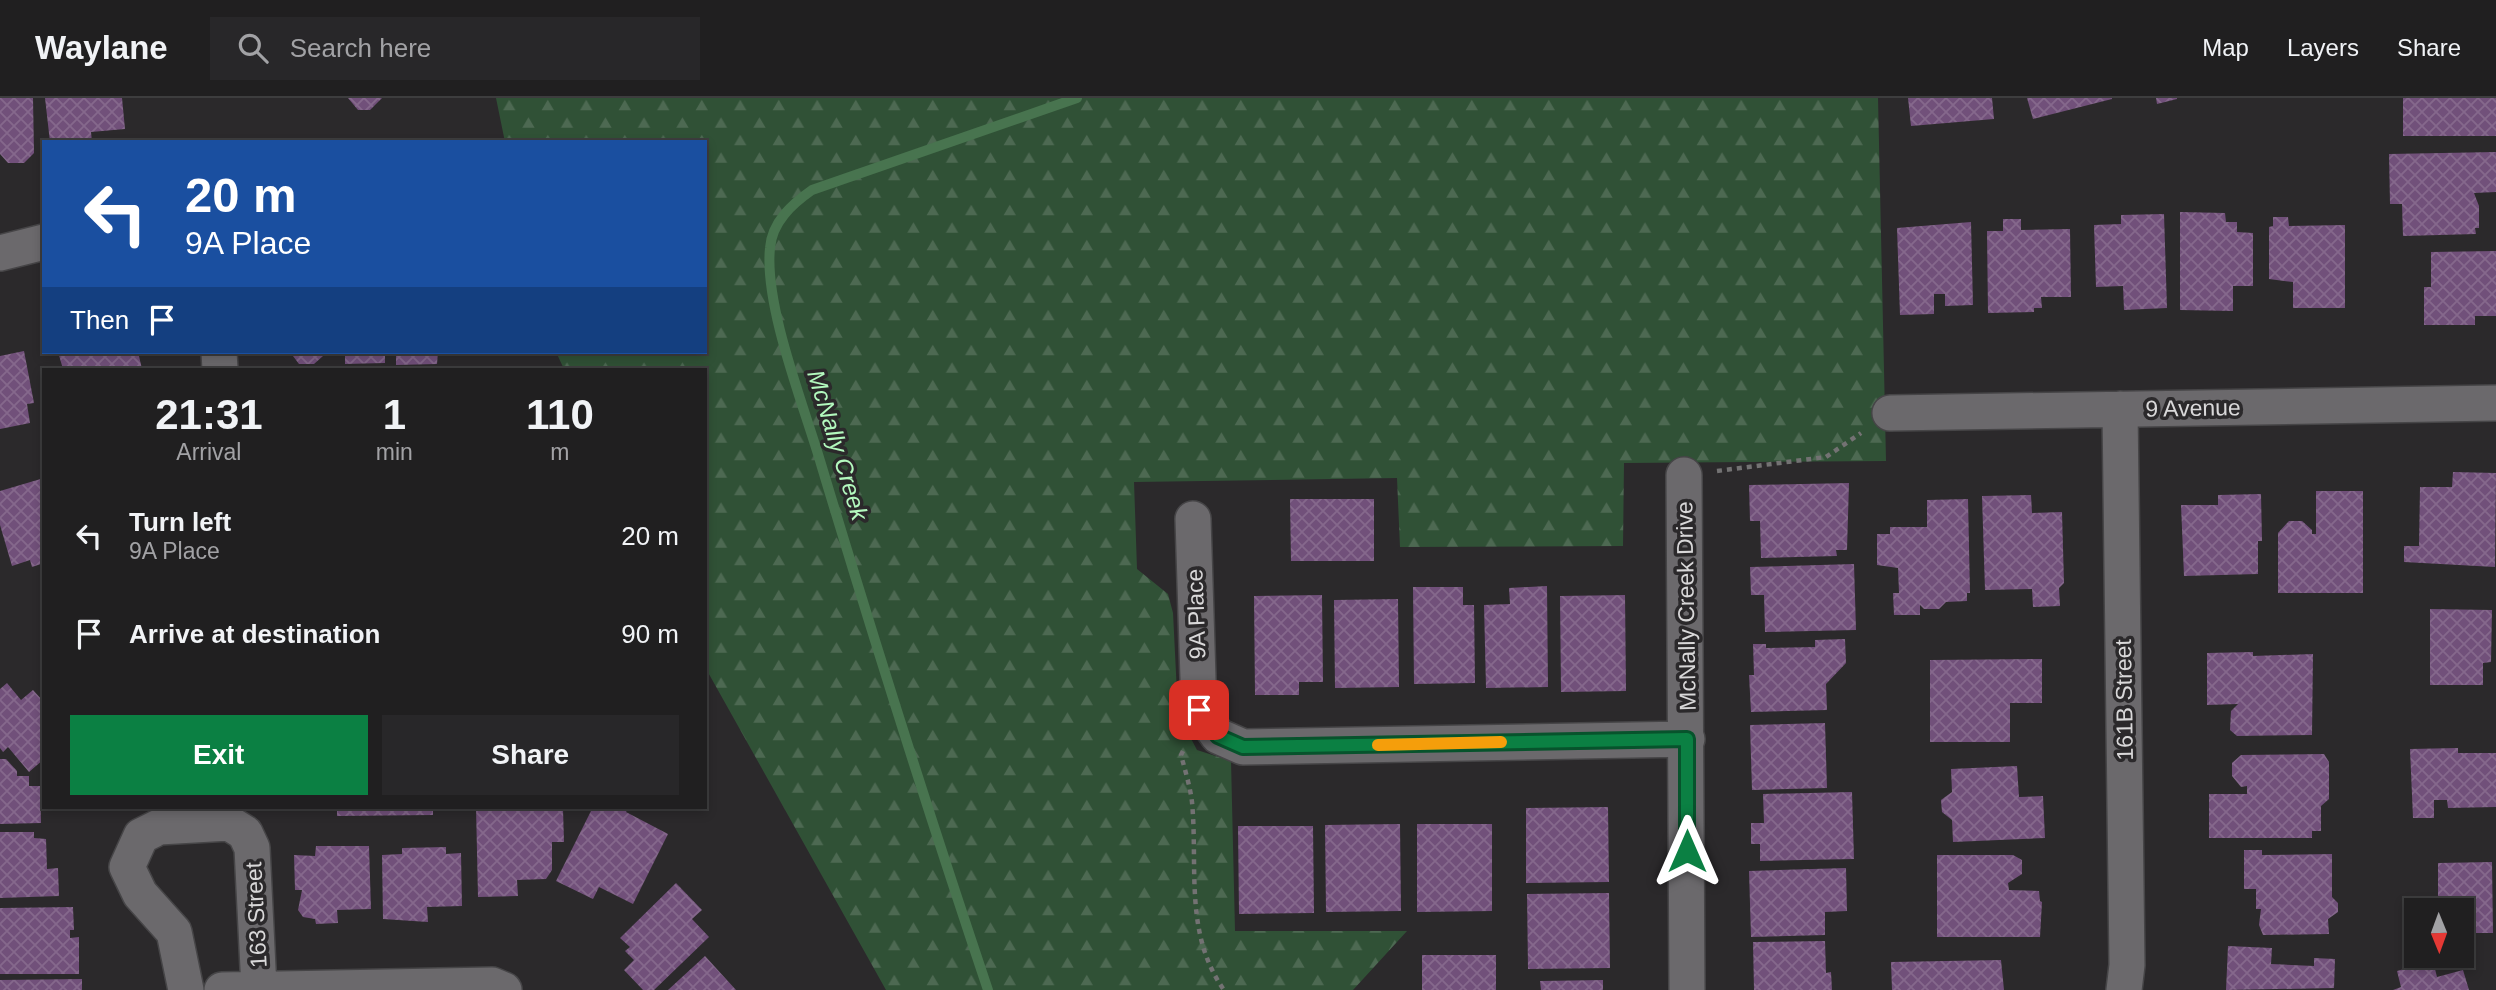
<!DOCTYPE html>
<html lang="en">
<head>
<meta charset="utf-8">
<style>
	:root { --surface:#201f20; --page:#282729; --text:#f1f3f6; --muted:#a2a2a5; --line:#3d3d3e; --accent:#0b8043 }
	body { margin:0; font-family:Arial,sans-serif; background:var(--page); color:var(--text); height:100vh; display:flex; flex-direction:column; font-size:26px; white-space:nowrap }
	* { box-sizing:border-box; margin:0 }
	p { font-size:23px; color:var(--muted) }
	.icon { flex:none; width:38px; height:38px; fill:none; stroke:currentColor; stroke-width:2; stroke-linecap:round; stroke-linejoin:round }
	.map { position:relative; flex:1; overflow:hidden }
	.side { position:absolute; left:42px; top:270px; width:665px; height:441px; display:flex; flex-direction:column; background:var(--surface); border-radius:0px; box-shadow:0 4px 10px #0003,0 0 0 2px var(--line) }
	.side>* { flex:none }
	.top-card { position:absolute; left:42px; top:42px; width:665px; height:214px; border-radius:0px; box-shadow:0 4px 10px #0003,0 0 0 2px var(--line); background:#1a4fa0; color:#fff; overflow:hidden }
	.needle { width:46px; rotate:179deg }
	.controls { position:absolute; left:2404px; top:800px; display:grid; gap:14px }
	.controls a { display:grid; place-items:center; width:70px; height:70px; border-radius:0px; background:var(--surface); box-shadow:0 4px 10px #0003,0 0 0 2px var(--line); font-size:35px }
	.pin { position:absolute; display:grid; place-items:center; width:60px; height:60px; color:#fff; margin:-30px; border-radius:14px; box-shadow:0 4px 10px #0006 }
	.me { position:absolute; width:77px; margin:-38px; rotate:0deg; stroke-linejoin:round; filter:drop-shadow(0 0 5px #0008) }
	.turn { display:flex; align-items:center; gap:24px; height:147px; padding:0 28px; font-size:32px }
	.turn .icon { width:91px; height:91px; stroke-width:2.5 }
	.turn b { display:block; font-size:49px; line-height:60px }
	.then { display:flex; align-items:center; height:66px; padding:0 28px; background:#0003; gap:14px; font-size:26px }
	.eta { display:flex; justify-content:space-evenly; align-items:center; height:119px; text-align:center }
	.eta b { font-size:42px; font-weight:800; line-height:49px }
	.action { display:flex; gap:14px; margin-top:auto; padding:14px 28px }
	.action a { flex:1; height:80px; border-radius:0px; background:var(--accent); color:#fff; font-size:28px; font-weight:800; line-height:80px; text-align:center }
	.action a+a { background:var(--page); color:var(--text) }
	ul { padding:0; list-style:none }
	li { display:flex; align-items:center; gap:21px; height:98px; padding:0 28px }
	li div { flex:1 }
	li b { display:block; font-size:26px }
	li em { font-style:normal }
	header { display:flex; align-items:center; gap:42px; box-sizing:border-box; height:98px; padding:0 35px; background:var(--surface); border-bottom:2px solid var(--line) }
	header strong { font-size:33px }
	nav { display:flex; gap:38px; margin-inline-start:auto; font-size:24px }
	.search { width:490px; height:63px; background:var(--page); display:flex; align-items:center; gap:18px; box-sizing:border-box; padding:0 24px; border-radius:0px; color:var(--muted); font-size:26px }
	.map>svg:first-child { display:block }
	.forest { fill:url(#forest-firs) }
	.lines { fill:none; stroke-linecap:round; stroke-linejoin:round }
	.stream { stroke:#48744f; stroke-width:10 }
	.building { fill:url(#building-cross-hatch) }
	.minor-casing { stroke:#464547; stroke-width:38 }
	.path { stroke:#737273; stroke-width:4.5; stroke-dasharray:5 5; stroke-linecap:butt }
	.minor { stroke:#6b696c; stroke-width:35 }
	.route-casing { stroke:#07532c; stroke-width:18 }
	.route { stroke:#0b8043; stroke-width:12 }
	.slow { stroke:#f59e0b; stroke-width:12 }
	.labels { text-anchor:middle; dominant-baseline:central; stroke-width:7; stroke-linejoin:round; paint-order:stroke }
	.street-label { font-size:23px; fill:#d9d8d9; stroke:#2b292b }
	.water-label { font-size:24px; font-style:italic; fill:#b3f9be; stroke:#2b292b }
</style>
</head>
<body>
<header>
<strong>Waylane</strong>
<div class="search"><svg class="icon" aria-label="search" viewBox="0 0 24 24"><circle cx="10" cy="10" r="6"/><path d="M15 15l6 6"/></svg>Search here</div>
<nav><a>Map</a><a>Layers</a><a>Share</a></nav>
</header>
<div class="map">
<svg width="2496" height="892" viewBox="0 0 2496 892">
	<defs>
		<pattern id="forest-firs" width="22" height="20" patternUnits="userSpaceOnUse" patternTransform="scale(1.75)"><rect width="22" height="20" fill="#305136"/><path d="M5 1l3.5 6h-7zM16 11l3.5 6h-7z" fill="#4d6952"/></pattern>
		<pattern id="building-cross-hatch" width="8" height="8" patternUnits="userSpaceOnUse" patternTransform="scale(1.75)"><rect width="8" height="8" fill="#71507a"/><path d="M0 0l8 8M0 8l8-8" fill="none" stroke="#85688c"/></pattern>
	</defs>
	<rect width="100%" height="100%" fill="#2b292b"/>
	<path class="forest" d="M496 0H1878L1886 363 1624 365 1623 448 1400 449 1397 380 1134 384 1137 471 1168 496 1173 515 1178 616 1197 652 1231 663 1235 833H1407L1353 892H886L705 569V271H564L556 254H705V44H505Z"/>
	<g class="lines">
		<path class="stream" d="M988 892C929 717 874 542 821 366 804 308 764 208 770 150 772 124 792 106 812 92L1077 0"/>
	</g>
	<path class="building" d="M0 0H33L34 55 24 65H8L0 56Z
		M45 0H122L125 31 91 34 92 44H50Z
		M348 0H382L370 12H358Z
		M1908 0H1992L1994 21 1911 28Z
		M2027 0H2112V1L2033 21Z
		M2156 0H2177V1L2157 6Z
		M2403 0H2496V38H2403Z
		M2496 54V94L2474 95 2479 108V130H2475L2476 136 2403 138 2402 106H2390L2389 56Z
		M2180 114 2225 115 2226 124H2237V134L2253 135V188H2233V213L2180 212Z
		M2164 116 2167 210 2124 212 2123 188 2096 189 2094 127 2121 126V117Z
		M2273 119H2288L2289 128 2345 127V210H2293V184L2269 181V129L2273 128Z
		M2003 121H2021V132L2070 131 2071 199H2041L2042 210H2034V214L1988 215 1987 133H2003Z
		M1971 124 1973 207 1945 208V196H1934V216L1900 217 1897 130Z
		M2496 153V218H2475V227H2424V189H2431V154Z
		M24 253 34 305 27 306 30 325 0 331V258Z
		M58 254H138L142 271H63Z
		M290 254H322L323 258 314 266H299Z
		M345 254H385V265L345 266Z
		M396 254H438L437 266 396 267Z
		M442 254H463L458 258H445Z
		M2453 374 2496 375 2495 469 2404 464V448H2419L2420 389H2452Z
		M44 380V465L32 469 30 462 12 468 0 427V393Z
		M1849 385 1847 452H1836L1837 458 1761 460 1760 423H1750L1749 387Z
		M2316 393H2363V495H2278V435L2289 423H2302L2312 432V436H2316Z
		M2261 396 2262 443H2258V476L2184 478 2181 407H2218V397Z
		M2031 397 2032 415 2062 414 2064 485 2059 490 2060 508 2033 509 2032 491 1985 492 1982 398Z
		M1290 401H1374V463H1291Z
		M1968 401 1970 495H1967V503L1946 504 1939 511H1924L1920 507V517H1894L1893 495H1899L1898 470 1877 467V436H1890V429H1927V402Z
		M1854 466 1856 532 1765 534 1764 497H1751L1750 469Z
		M1547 488 1548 589 1486 590 1484 507 1510 506 1509 490Z
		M1413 489H1463V507H1474L1475 585 1414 586Z
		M1322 497 1323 584H1299V597H1255L1254 498Z
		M1625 497 1626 593 1561 594 1560 498Z
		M1398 501 1399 589 1335 590 1334 502Z
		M2430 511 2492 512 2491 564 2483 565V587H2430Z
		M1845 541 1846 565 1826 586 1827 612 1751 614 1749 577H1754L1753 546H1766V550L1815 549V542Z
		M2253 554V558L2313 556 2312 637 2237 638 2230 632 2231 613 2238 606 2207 607V555Z
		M2042 561V605H2010V644H1930V562Z
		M7 585 21 602 33 592 44 604V661L29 674 8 649 3 654 0 650V591Z
		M1825 625 1827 690 1752 692 1750 627Z
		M2458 650V655H2496V709L2448 710 2447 702H2434V720H2413L2410 651Z
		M2324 656 2329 664V701L2321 708V733H2312V740H2209V696H2247V688L2241 689 2232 678V665L2241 657Z
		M0 661H6L17 673V678H29V688H40L41 725 0 726Z
		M2017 668 2019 699 2043 698 2045 740 1953 744 1952 722 1942 714 1941 702 1952 694 1951 671Z
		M1852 694 1854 761 1760 763V746H1751V725H1764L1763 696Z
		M337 709H433V717L337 718Z
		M476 709 563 711 564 744H552V772L546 781 517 782 518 798 478 799Z
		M593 709H629L626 714 668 736 633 806 599 789 593 801 556 783Z
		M1608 709 1609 784 1526 785V710Z
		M1400 726 1401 813 1326 814 1325 727Z
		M1417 726H1492V813L1417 814Z
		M1238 728H1313L1314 815 1239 816Z
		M0 734H34V740L46 741 47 771 58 770 59 798 0 800Z
		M316 748H369L371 811 337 812 338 825 316 826 315 821 303 819 298 812 302 792H295L294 757 315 758Z
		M446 749V756L461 755 462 808 427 809 428 824 383 821 382 757 402 756V750Z
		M2244 752H2262V757L2332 756V799L2338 805V814L2328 821 2329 836 2263 837 2259 827 2261 811H2256V791H2244Z
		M1937 757H2013L2022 762V776L2008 785 2009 792 2039 793 2040 803 2042 804 2040 839H1937Z
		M2492 764 2493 835H2462V812H2438V765Z
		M1846 770 1847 813 1825 814V837L1751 839 1749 773Z
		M676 785 702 812 692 821 709 839 654 892H643L624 872 634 862 625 853 630 849 620 840Z
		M1609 795 1610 870 1528 871 1527 796Z
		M73 809 74 832H70V840L79 839V876H0V810Z
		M1825 843 1826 875 1831 874 1832 892H1754L1753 844Z
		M2228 848 2272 850 2271 866 2314 868V860L2335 861 2334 890 2226 892Z
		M1422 857H1496V892H1422Z
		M705 858 736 892H668Z
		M2001 862 2004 892H1892L1891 864Z
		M2433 863 2437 879 2463 872 2469 892H2393L2401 889 2397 873Z
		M82 881V892H0V882Z
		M1603 882V892H1541L1540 883Z"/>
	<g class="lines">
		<defs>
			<path id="minor" d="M0 155 44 144
				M219 254 220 271
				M2120 311 2127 867 2124 892
				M1890 315 2496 305
				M1684 377 1687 892
				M1193 421 1199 612 1218 638 1243 649 1687 641
				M186 892 174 834 140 796 127 769 141 738 159 729 229 725 245 735 252 750 259 890
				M222 892 492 887 504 892"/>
		</defs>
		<use href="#minor" class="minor-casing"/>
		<path class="path" d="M1717 373 1826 359 1861 335
			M1183 653 1181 657C1185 672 1190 688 1192 704 1198 769 1184 836 1224 892"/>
		<use href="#minor" class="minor"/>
	</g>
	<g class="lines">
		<defs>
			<path id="route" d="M1199 612 1218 638 1243 649 1687 641V753"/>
		</defs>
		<use href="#route" class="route-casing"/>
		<use href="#route" class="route"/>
		<path class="slow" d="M1378 647 1501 644"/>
	</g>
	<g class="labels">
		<g class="street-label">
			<text transform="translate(2193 310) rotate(-1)">9 Avenue</text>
			<text transform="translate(1686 508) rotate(-91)">McNally Creek Drive</text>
			<text transform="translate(1196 516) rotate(-92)">9A Place</text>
			<text transform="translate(2124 602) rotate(-91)">161B Street</text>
			<text transform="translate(256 817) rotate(-93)">163 Street</text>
		</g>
		<g class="water-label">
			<text transform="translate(838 347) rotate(73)">McNally Creek</text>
		</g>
	</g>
</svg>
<div class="controls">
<a><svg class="needle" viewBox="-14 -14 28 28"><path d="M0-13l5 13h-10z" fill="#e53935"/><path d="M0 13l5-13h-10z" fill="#a2a2a5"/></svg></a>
</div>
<div class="pin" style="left:1199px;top:612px;background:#d93025"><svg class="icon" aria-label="arrive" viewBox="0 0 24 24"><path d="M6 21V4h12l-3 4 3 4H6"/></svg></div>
<svg class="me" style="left:1687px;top:753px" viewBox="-20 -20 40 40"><path d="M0-17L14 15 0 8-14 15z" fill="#0b8043" stroke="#fff" stroke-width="4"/></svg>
<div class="top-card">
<div class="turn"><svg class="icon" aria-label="left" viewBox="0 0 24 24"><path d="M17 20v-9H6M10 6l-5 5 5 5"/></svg><div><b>20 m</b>9A Place</div></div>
<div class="then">Then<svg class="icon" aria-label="arrive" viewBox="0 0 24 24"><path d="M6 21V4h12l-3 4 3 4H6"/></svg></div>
</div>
<section class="side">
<div class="eta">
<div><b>21:31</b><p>Arrival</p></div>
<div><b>1</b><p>min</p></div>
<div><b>110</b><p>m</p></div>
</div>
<ul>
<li><svg class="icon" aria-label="left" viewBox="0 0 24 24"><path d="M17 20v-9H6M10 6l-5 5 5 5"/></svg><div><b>Turn left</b><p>9A Place</p></div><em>20 m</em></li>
<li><svg class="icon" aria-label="arrive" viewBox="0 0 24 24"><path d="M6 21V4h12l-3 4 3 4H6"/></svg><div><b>Arrive at destination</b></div><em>90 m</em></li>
</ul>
<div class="action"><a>Exit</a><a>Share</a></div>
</section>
</div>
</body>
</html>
